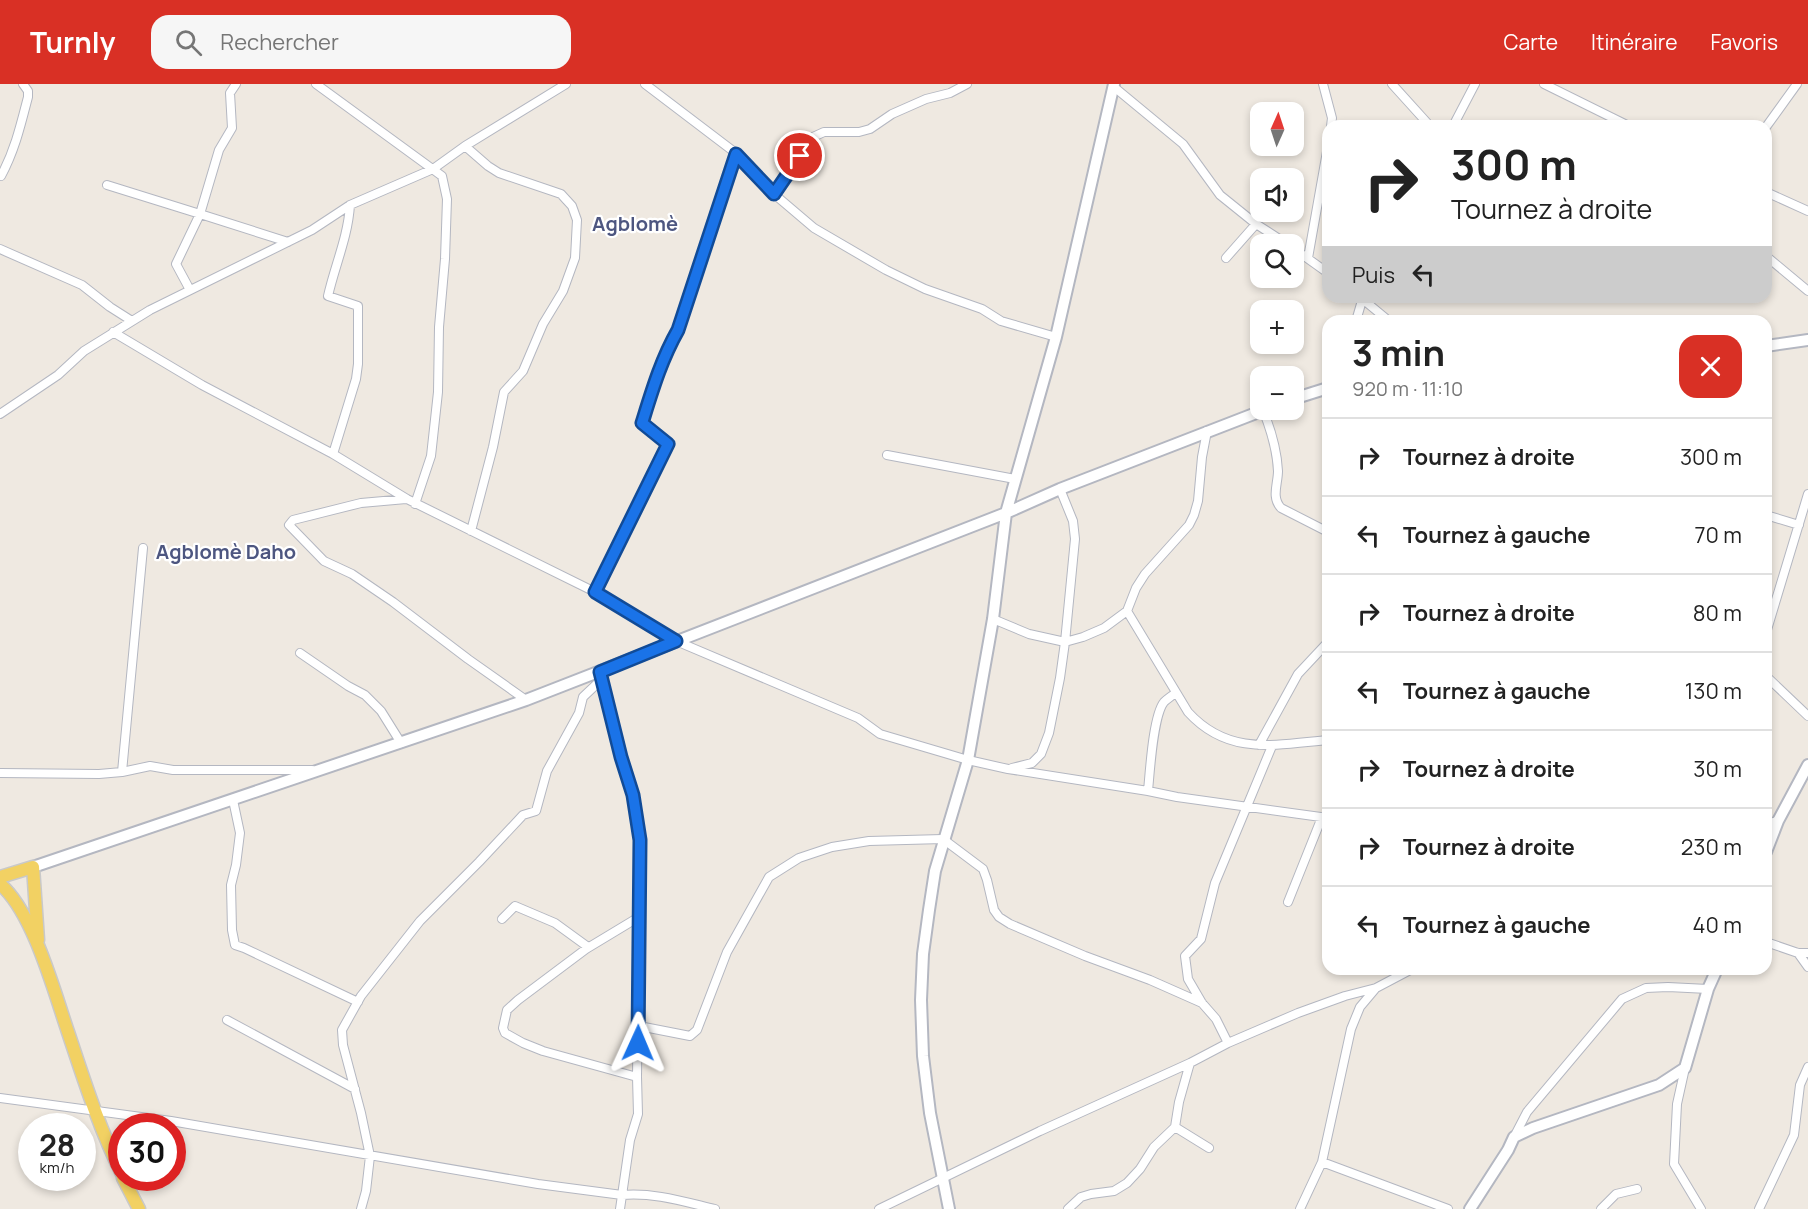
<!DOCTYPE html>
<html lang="fr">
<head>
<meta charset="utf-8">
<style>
	:root { --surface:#fff; --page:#f6f6f6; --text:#222; --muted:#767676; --line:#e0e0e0; --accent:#d93025 }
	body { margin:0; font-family:Manrope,sans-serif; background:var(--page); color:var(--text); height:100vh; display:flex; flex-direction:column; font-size:22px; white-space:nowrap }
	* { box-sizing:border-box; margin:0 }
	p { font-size:20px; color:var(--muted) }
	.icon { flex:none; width:33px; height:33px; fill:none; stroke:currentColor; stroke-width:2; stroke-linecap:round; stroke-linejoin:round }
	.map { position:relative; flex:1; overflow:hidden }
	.drawer { position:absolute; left:1322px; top:231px; width:450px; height:660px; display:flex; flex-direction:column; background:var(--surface); border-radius:18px; box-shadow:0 3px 9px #0003 }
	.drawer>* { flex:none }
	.banner { position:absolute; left:1322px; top:36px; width:450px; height:183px; border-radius:18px; box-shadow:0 3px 9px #0003; background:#fff; color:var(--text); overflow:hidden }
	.needle { width:39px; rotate:3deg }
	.fabs { position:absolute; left:1250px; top:18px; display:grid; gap:12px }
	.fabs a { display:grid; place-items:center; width:54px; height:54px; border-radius:12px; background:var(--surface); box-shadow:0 3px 9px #0003; font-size:30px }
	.speed { position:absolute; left:18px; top:1029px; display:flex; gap:12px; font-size:30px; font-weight:700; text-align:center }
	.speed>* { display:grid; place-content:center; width:78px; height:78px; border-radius:50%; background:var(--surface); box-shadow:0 3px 9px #0003; line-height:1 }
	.speed small { font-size:15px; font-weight:400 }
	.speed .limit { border:9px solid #d22; background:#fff; color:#111 }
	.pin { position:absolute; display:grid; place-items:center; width:51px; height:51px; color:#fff; margin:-26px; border:3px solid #fff; border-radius:50%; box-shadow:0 2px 6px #0007 }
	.me { position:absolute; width:66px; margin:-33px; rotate:1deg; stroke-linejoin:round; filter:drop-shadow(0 0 4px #0008) }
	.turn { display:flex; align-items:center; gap:21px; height:126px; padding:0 30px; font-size:27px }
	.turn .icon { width:78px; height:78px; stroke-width:2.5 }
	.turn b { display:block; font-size:42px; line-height:51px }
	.then { display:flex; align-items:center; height:57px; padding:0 30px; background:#0003; gap:12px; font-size:22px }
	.round { display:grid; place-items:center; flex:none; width:63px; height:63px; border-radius:18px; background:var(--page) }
	.head { display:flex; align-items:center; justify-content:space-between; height:102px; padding:0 30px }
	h1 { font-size:36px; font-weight:700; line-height:45px }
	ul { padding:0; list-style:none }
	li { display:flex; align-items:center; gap:18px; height:78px; padding:0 30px; border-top:2px solid var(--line) }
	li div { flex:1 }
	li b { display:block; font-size:22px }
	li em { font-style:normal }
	header { display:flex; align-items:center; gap:36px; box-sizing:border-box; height:84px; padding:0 30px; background:var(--accent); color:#fff }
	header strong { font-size:28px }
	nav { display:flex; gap:33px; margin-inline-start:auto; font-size:21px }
	.search { width:420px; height:54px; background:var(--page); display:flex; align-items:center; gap:15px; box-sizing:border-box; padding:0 21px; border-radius:18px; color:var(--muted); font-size:22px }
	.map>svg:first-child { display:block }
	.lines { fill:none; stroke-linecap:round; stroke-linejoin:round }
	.street-casing { stroke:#b4b7c1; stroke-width:10 }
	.secondary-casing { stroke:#b4b7c1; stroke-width:14 }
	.primary-casing { stroke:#c9c9c9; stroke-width:15 }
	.street { stroke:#fff; stroke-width:8 }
	.secondary { stroke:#fff; stroke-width:10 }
	.primary { stroke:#f2d163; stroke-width:12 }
	.route-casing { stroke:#114b97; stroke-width:15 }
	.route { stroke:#1a73e8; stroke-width:10 }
	.labels { text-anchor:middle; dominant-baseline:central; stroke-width:4.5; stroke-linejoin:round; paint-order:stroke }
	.quarter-label { font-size:20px; font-weight:bold; fill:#4d5680; stroke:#fff }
</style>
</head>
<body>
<header>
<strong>Turnly</strong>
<div class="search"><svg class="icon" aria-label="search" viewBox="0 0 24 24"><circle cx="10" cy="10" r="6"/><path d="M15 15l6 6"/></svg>Rechercher</div>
<nav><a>Carte</a><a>Itinéraire</a><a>Favoris</a></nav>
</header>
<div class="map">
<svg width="1808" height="1125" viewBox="0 0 1808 1125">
	<rect width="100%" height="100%" fill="#efe9e1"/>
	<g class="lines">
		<defs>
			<path id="street" d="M236 0 230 9 232 44 219 66 200 130 288 158
				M316 0 442 92 447 115 445 175 439 243 438 308 431 372 415 420
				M645 0 737 70 774 110 814 144 886 186 925 205 982 225 1001 237 1056 253
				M1323 0 1332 34 1331 42
				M1392 0 1430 42
				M1544 0 1629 42
				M1114 3 1183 60 1220 111 1256 140 1287 160
				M1453 42 1475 0
				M1766 43 1797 0
				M465 62 488 82 499 89 561 110 572 122 577 136 575 174 563 207 543 240 523 287 504 308 493 363 471 447
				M1 92C15 66 21 40 28 13V7L23 0
				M107 101 200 130 176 180 190 206
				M1766 108 1808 127
				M774 110 813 53 824 48H859L870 45 892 30 926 15 950 9 967 0
				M1293 164 1328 189
				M0 165 82 201 110 223 132 237
				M1766 172 1808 207
				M1226 174 1256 140
				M1308 174 1328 62
				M1360 213 1389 237
				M1356 237 1363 213
				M113 248 202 301 333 370 407 415 595 508 676 557 858 634 880 650 968 676 1008 685 1148 707 1177 713 1328 734
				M1263 326C1271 346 1277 365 1278 387 1278 400 1271 413 1281 424L1328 448
				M0 330 58 291 84 267 150 226 312 146 350 121 433 85 465 62 566 0
				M333 370 356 295 358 280V222L328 212C335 181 348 153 350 121
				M887 371 1015 395
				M406 415 361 419 293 436 289 441 324 477 352 490 393 518 468 575 526 616
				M1766 431 1799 441
				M595 508 668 360 642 339C652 307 662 276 678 246L737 70
				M1127 527 1188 628C1228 672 1274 661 1328 656
				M993 535 1029 550 1065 558 1083 553 1104 544 1127 527 1136 504 1145 490 1189 441 1194 431 1198 417 1202 373 1207 347
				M1766 549 1808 410
				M300 569 348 602 365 611 381 627 401 659
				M601 592 621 673 633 711 640 756 637 993 638 1030 630 1056 620 1125
				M1766 592 1808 632
				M1259 661 1298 590 1328 558
				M1012 684 1032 679 1041 670 1049 649 1060 594 1065 558 1075 455 1073 437 1060 405
				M122 688 143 464
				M0 689 99 690 122 688 150 682 173 686H312
				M1148 707C1150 687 1153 632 1164 618 1167 615 1172 612 1175 609
				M233 716 240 749 236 781 231 801 232 846 235 861 244 864 358 918
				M1766 740 1778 737
				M1288 818 1322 733
				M502 835 515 822 555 839 588 863
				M1766 858 1798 869H1808
				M1798 869 1808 883
				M227 936 355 1005
				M639 942 690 952 697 946 727 868 769 793 799 774 832 763 869 757 943 755 983 785 987 796 994 826 999 833 1010 840 1085 872 1150 896 1202 919
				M1228 959 1216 935 1202 919 1188 895 1185 872 1201 855 1215 799 1272 662
				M1685 984 1677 1020 1674 1080 1701 1125
				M637 993 543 967 523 959 505 949 503 944 507 926 518 916 586 865 639 833
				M0 1014 171 1037 538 1100 622 1111C653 1108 685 1118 715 1125
				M1175 1043 1209 1064
				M1514 1053 1527 1028 1622 915 1646 904 1668 903 1708 905
				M1322 1078 1448 1125
				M361 1125 366 1107 370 1072 361 1029 343 961 342 946 361 912 420 837 479 778 523 731 536 727 547 687 579 629 583 613 602 595
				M879 1125 1040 1047 1190 979 1228 959 1298 929 1345 912 1376 904 1412 885
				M1068 1125 1081 1113 1091 1110 1114 1107 1127 1099 1140 1085 1154 1063 1175 1043 1179 1018 1190 979
				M1300 1125 1322 1078 1351 945 1360 923 1376 904
				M1601 1125 1616 1110 1637 1105
				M1759 1125 1794 1051 1800 1001 1808 983"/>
			<path id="secondary" d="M1766 262 1808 256
				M1293 315 1328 304
				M1766 768 1778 737 1808 681
				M33 783 526 616 1006 429 1060 405 1264 326
				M949 1125 930 1029 923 972 921 916 923 870 929 826 935 787 968 676 993 535 1006 429 1056 253 1114 0
				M1470 1125 1508 1066 1514 1053 1533 1044 1659 1001 1685 984 1708 905 1717 885"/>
			<path id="primary" d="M0 793 33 783 38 856
				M0 800C33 828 54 907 68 948 84 996 99 1044 122 1090
				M123 1094 139 1125"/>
		</defs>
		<use href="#street" class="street-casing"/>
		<use href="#secondary" class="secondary-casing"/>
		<use href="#primary" class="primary-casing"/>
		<use href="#street" class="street"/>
		<use href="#secondary" class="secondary"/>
		<use href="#primary" class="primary"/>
	</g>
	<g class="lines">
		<defs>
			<path id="route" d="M638 959 640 756 633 711 621 673 600 588 676 557 595 508 668 360 642 339C652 307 661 276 678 246L736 70 774 110 800 72"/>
		</defs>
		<use href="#route" class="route-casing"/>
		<use href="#route" class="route"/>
	</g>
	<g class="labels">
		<g class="quarter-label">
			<text x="635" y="139">Agblomè</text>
			<text x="226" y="467">Agblomè Daho</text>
		</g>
	</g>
</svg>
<div class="fabs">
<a><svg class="needle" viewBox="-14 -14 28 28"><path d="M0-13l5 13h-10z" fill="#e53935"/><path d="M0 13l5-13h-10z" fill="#767676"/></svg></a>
<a><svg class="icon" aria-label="sound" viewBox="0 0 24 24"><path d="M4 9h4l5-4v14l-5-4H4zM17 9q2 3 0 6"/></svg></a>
<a><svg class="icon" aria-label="search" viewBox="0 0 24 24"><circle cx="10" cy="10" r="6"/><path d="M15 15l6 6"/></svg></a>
<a>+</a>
<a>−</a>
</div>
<div class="speed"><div>28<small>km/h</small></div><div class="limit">30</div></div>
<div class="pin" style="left:800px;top:72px;background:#d93025"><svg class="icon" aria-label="arrive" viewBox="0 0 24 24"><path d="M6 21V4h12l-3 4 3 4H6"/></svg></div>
<svg class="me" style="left:638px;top:959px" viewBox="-20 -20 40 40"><path d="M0-17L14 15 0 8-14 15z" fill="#1a73e8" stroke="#fff" stroke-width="4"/></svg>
<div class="banner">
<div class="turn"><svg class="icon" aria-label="right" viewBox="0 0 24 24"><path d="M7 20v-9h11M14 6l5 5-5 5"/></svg><div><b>300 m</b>Tournez à droite</div></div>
<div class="then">Puis<svg class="icon" aria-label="left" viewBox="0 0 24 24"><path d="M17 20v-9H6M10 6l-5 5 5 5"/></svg></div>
</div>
<section class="drawer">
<div class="head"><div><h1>3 min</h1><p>920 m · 11:10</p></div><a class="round" style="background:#d93025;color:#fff"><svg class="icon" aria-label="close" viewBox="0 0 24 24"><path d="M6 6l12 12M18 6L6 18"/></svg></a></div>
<ul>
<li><svg class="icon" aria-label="right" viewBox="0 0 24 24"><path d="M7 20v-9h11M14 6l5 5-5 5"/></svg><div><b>Tournez à droite</b></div><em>300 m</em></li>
<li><svg class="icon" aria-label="left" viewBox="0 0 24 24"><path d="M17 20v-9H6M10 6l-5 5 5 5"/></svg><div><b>Tournez à gauche</b></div><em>70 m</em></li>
<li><svg class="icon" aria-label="right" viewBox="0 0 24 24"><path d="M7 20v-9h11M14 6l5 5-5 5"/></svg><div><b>Tournez à droite</b></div><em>80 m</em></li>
<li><svg class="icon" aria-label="left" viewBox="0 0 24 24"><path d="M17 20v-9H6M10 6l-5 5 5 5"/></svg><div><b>Tournez à gauche</b></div><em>130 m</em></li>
<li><svg class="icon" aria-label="right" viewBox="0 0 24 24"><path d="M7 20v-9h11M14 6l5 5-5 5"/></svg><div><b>Tournez à droite</b></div><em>30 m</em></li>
<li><svg class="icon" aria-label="right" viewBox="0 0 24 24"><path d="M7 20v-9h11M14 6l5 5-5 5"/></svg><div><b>Tournez à droite</b></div><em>230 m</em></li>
<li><svg class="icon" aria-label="left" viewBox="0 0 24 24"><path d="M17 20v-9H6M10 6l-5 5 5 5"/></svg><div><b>Tournez à gauche</b></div><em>40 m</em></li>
</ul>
</section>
</div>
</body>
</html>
